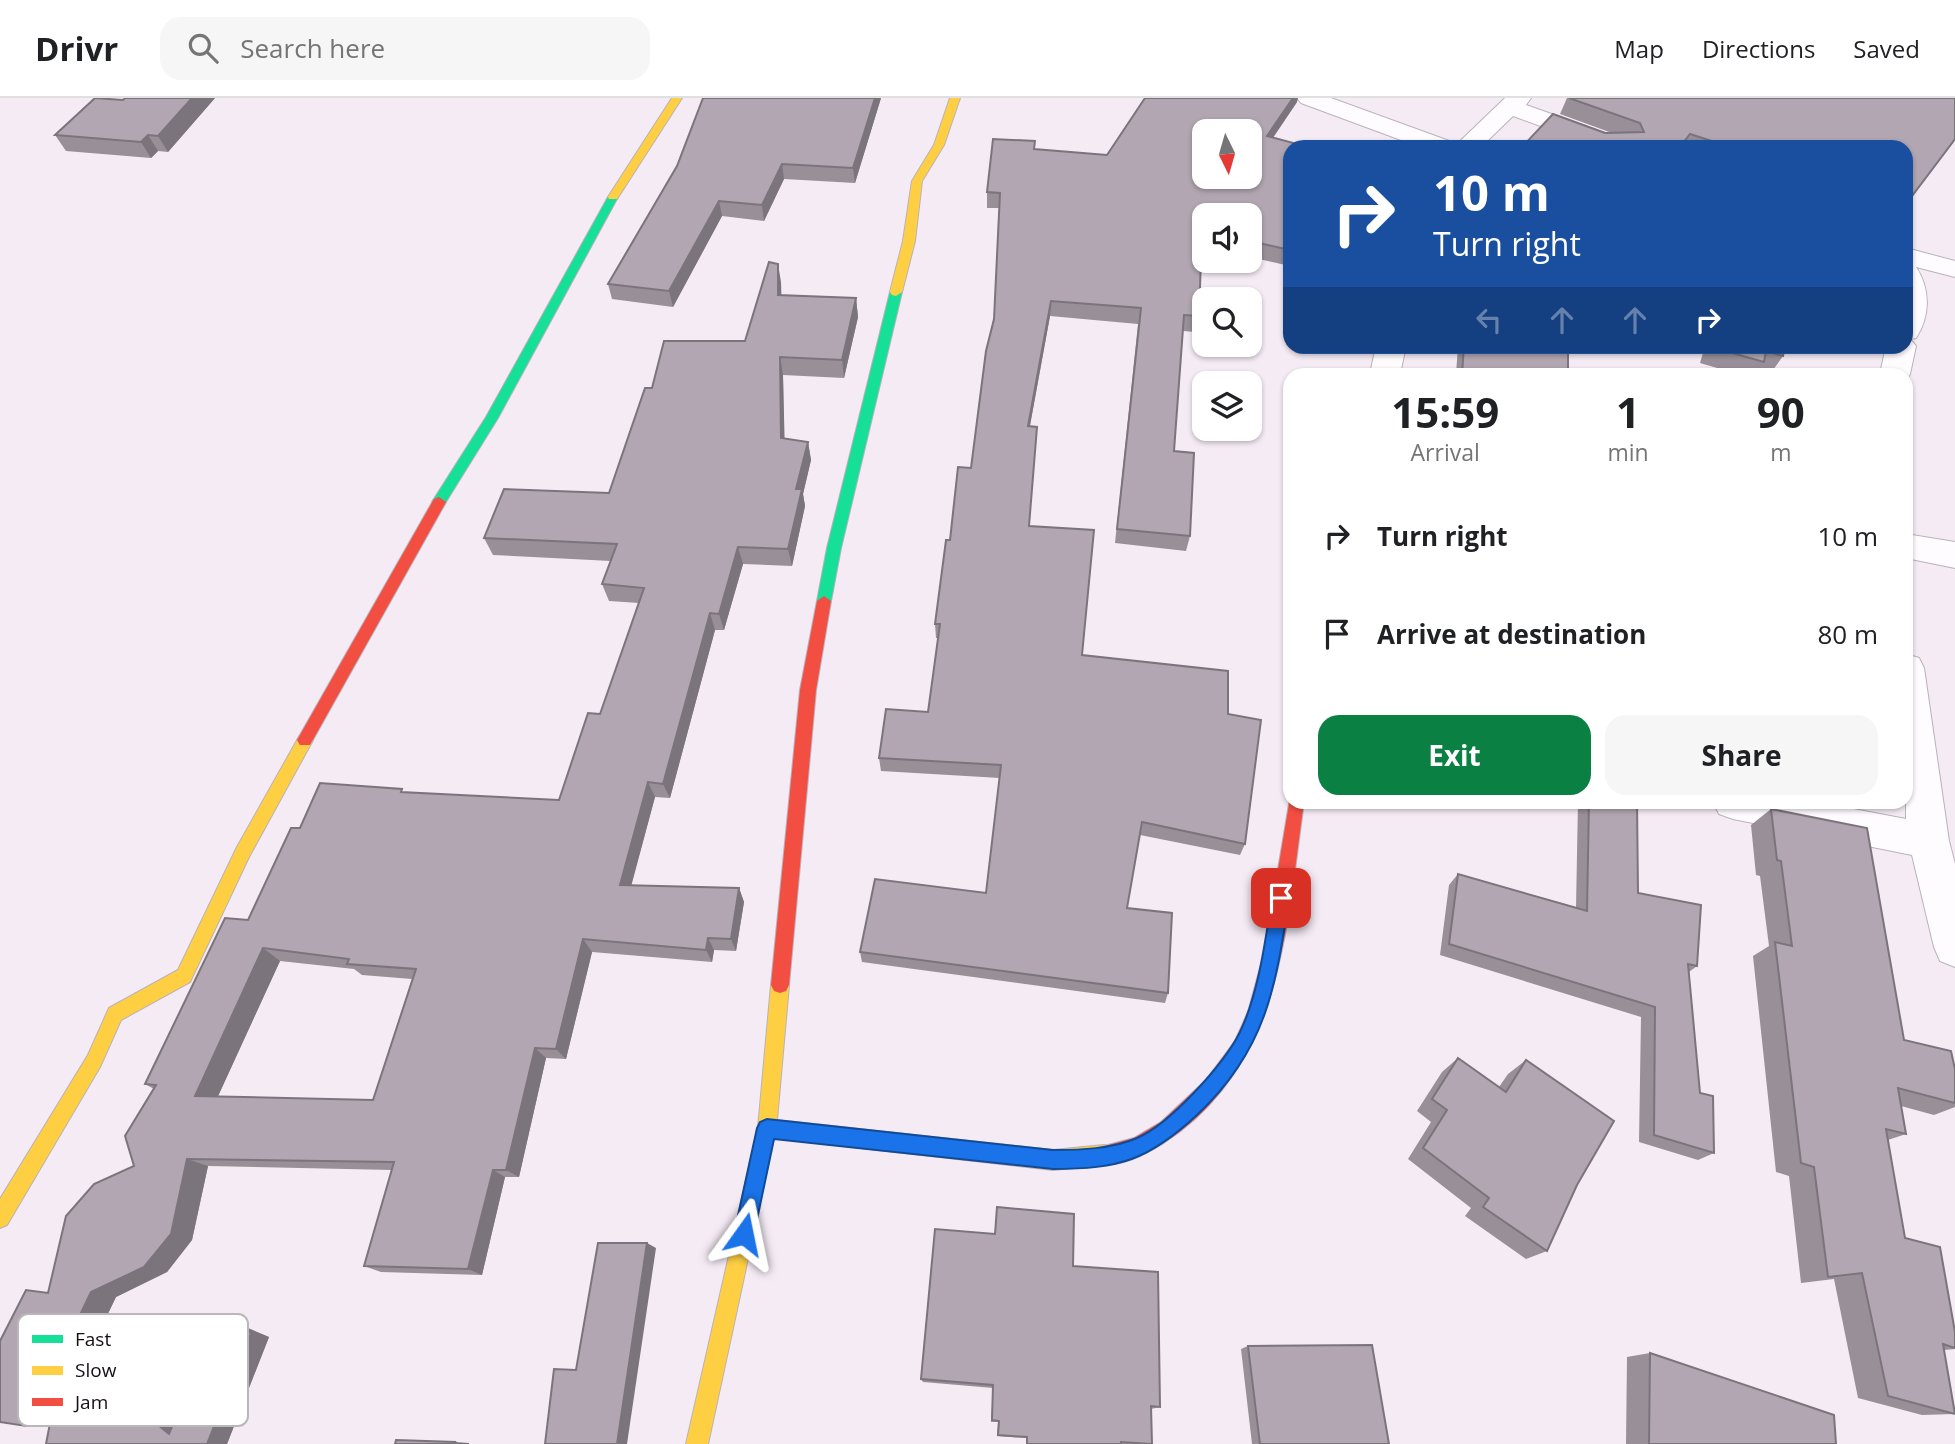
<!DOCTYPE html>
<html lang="en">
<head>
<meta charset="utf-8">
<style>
	:root { --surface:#fff; --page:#f6f6f6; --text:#202124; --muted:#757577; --line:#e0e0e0; --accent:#0b8043 }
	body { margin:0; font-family:"Open Sans",sans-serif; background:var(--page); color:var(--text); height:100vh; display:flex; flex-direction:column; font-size:26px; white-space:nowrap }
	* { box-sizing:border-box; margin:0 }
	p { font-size:23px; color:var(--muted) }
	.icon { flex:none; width:38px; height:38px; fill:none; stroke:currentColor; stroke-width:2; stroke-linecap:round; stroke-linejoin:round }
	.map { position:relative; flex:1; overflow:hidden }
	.details { position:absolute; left:1283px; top:270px; width:630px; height:441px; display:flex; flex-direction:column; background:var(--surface); border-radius:21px; box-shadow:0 2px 5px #0004 }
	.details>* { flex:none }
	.hud { position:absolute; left:1283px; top:42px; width:630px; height:214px; border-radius:21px; box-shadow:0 2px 5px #0004; background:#1a4fa0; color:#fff; overflow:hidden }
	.needle { width:46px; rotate:175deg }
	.tools { position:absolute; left:1192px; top:21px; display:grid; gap:14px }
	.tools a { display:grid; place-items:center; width:70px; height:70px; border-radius:14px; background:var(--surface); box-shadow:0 2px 5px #0004; font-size:35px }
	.pin { position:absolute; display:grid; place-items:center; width:60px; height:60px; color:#fff; margin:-30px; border-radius:14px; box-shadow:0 4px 10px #0006 }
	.me { position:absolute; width:77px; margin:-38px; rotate:12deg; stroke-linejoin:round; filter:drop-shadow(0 0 5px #0008) }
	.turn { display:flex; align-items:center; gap:24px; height:147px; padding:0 35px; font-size:32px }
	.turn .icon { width:91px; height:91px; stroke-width:2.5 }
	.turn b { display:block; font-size:49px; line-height:60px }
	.lanes { display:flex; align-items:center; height:66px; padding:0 35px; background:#0003; justify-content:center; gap:35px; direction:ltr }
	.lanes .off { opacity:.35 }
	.eta { display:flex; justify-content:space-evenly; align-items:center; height:119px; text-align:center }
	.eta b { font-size:42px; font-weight:700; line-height:49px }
	.cta { display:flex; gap:14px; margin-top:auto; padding:14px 35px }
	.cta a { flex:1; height:80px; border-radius:21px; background:var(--accent); color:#fff; font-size:28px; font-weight:700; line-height:80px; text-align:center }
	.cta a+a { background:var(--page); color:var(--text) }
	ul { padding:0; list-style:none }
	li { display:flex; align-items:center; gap:21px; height:98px; padding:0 35px }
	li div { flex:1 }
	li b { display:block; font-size:26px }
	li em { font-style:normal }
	header { display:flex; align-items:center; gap:42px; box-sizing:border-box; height:98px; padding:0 35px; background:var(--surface); border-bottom:2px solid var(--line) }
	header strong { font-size:33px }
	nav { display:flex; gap:38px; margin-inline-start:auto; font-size:24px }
	.search { width:490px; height:63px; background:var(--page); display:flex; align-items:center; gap:18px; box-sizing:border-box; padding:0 24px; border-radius:21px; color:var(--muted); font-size:26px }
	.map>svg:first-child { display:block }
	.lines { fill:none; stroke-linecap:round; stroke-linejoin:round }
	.street-casing { stroke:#bab2ba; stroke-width:2 }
	.fast-casing { stroke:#bab2ba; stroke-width:2 }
	.slow-casing { stroke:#bab2ba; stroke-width:2 }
	.jam-casing { stroke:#bab2ba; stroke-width:2 }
	.street { fill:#fefcfe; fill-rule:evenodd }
	.fast { fill:#16e098; fill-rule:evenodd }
	.slow { fill:#ffcf43; fill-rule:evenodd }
	.jam { fill:#f24e42; fill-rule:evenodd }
	.wall { fill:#988f98; fill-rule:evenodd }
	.shaded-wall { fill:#7c747c }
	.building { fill:#b1a6b1; stroke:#7c747c; stroke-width:2; fill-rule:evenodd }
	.route { fill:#1a73e8; stroke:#114b97; stroke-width:2 }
	.key { fill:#fff; stroke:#b9b7b9; stroke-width:2 }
	.key-label { font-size:19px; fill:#150f15 }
</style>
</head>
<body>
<header>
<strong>Drivr</strong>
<div class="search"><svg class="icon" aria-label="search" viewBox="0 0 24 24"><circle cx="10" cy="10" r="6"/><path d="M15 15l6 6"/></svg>Search here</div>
<nav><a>Map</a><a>Directions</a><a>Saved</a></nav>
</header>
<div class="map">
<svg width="1955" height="1346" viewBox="0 0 1955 1346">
	<rect width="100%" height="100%" fill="#f5ebf5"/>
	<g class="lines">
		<defs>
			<path id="street" d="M1297 0H1331L1452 44 1455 48 1505 0H1531L1526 7 1631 44 1634 49H1598L1513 18 1481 49H1420L1301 5Z
				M1906 150 1955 163V179L1916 169C1930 190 1931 217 1916 240L1910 241 1916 248 1910 276 1906 283V276H1880L1886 248H1906V167L1915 169 1906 166Z
				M1376 248H1406L1400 276H1370Z
				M1906 436 1955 444V470L1906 460Z
				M1906 556 1919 560 1924 570 1949 743 1955 766V869L1940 863 1934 849 1912 757 1733 721 1719 716 1713 704H1817L1906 721Z"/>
			<path id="fast" d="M613 96 618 99 498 320 444 407H434L432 404 486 319 608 99Z
				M896 190 902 194 841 450 831 503 824 508 817 503 827 450 890 194Z"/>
			<path id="slow" d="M672 0H682L617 101H609L608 99Z
				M950 0H960L944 47 922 83 915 143 902 194 896 198 892 197 890 194 903 143 912 83 934 47Z
				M305 636 310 637 313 642 249 759 190 884 121 922 100 969 7 1127 0 1130V1101L88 957 109 910 178 872 237 749 300 637Z
				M780 879 786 881 789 887 777 1022 1053 1052 1104 1047 1111 1050 1114 1057 1111 1064 1104 1067 1053 1072 774 1040 708 1346H686L758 1030 771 887 774 881Z"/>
			<path id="jam" d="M439 399 446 404 310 647H300L297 642 300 637 434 401Z
				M824 498 831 503 816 592 789 887 786 893 780 895 774 893 771 887 800 592 817 503Z
				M1290 700V704H1304C1286 830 1282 970 1162 1046 1146 1056 1116 1072 1097 1064L1094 1057 1097 1050 1134 1040 1161 1024 1206 982 1235 943 1248 914 1264 855Z"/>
		</defs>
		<use href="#street" class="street-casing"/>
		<use href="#fast" class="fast-casing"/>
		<use href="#slow" class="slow-casing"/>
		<use href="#jam" class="jam-casing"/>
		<use href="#street" class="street"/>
		<use href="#fast" class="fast"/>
		<use href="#slow" class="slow"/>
		<use href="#jam" class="jam"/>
	</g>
	<path class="wall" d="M125 0H215L168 54 158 53 151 60 66 53 55 37 123 2Z
		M881 0 855 85 784 81 764 123 722 118 673 209 612 201 608 186 677 68Z
		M1567 0H1955L1906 49H1522L1605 35H1612L1560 16Z
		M1297 4 1273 40 1290 49V168L1250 159V117H1204V149H1201L1199 218 1196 234 1183 233 1174 353 1190 438 1186 453 1115 445 1138 226 1050 218 1030 328 1029 428 1082 557 1228 616 1245 746 1240 757 1140 737 1127 810 1168 895 1165 905 862 864 860 854 986 795 1000 680 881 673 879 660 928 614 938 540H936L935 526 950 442 971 370 994 221 999 110H987V94L1034 51 1107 57Z
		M781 184V197L856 200 858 219 844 280 783 277 784 340 808 344 811 362 803 396 805 408 792 468 743 466 724 532H715L670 700 655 699 631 787 739 790 744 804 736 853 714 852 712 864 592 854 566 961 546 960 519 1079H505L482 1177 381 1174 364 1168 392 1072 208 1068 192 1142 167 1174 116 1199 68 1299 121 1297 142 1299 174 1324 236 1225 269 1239 227 1346 49 1329 26 1328 48 1195 134 1068 154 991 145 986 248 822 300 730 405 695 559 702 600 616 639 505 609 503 602 486 611 463 493 457 484 440 609 395 652 290 745 243ZM280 863 354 871 362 877 412 881 373 1002 218 998Z
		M1458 248H1533L1568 276H1456Z
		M1705 248H1785L1783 258 1771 275 1759 271 1755 276H1738L1700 265Z
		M1822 248H1834L1832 252Z
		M1578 704H1637L1638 795 1697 868 1689 874 1700 995 1714 1055 1698 1062 1639 1044 1641 919 1440 857 1449 787 1458 776 1576 809Z
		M1771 711 1904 942 1955 971V1009L1934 1017 1901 1008 1906 1036 1888 1042 1905 1140 1955 1234V1251L1944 1252 1955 1316 1922 1317 1858 1300 1834 1181 1801 1185 1789 1078 1776 1074 1753 858 1769 848 1760 778 1756 777 1751 727Z
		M1458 960 1499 989 1508 976 1526 962 1577 1087 1547 1153 1526 1161 1465 1118 1471 1110 1408 1061 1431 1024 1417 1013 1442 974Z
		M1073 1168 1160 1309 1151 1311 1152 1346H1026V1340L997 1338 998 1324H991L993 1290 923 1284 921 1281Z
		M1248 1248 1389 1346H1252L1241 1251Z
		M1650 1255 1836 1346H1626L1627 1259Z"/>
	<path class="shaded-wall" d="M192 0H215L168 54 158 38Z
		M875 0H881L855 85 853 70Z
		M1293 0H1298L1297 4 1263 54 1267 38Z
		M148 37 158 53 151 60 141 44Z
		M782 66 784 81 764 123 762 107Z
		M719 103 722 118 673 209 669 193Z
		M778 166 781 184 782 215 778 197Z
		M856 200 858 219 844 280 842 262Z
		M1051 203 1050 218 1027 343 1028 328Z
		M780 259 783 277 785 358 781 340Z
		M808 344 811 362 803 396 805 408 792 468 788 451 796 391Z
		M738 449 743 466 724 532 719 516Z
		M710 515 715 532 670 700 663 686Z
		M648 684 655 699 628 800 620 787Z
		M739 790 744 804 736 853 731 841Z
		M708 840 714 852 712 864 706 852Z
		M583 841 592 854 566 961 556 951Z
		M263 850 280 863 214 1007 195 998Z
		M535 950 546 960 519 1079 506 1072Z
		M187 1061 208 1068 192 1142 167 1174 116 1199 53 1329 26 1328 91 1194Z
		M493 1072 505 1079 482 1177 468 1171Z
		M647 1145 656 1150 627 1346H617Z
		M217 1221 236 1225 269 1239 227 1346H207Z
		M121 1297 142 1299 190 1336H169Z
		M455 1344 469 1345V1346H454Z"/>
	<path class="building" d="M95 0 123 2 125 0H192L158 38 148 37 141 44 55 37Z
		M703 0H875L853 70 782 66 762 107 719 103 669 193 608 186 677 68Z
		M1145 0H1293L1267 38 1308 49H1290V152L1250 143V117H1204V133L1202 132 1199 218 1184 217 1174 353 1194 355 1190 438 1117 431 1141 210 1051 203 1028 328 1037 329 1029 428 1094 432 1082 557 1228 573V616L1261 622 1245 746 1142 724 1127 810 1172 815 1168 895 860 854 875 781 986 795 1001 667 879 660 886 611 928 614 940 526H935L946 442H950L958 369 971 370 986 253 994 221 1000 95 987 94 993 41 1035 43 1034 51 1107 57ZM1204 33H1250V79H1204Z
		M1569 0H1955V41L1906 106V49H1730L1690 36 1680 49H1522L1553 16 1605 35 1644 34 1640 25Z
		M769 164 778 166V197L856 200 842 262 780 259 781 340 808 344 796 391H802L788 451 738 449 719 516 710 515 663 686 648 684 620 787 739 790 731 841 708 840 706 852 583 841 556 951 535 950 506 1072H493L468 1171 364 1168 394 1064 187 1061 171 1136 144 1169 91 1194 26 1328 0 1324V1243L26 1192 48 1195 66 1118 94 1086 134 1068 125 1038 156 987 145 986 225 820 248 822 291 730H300L320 685 402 691 401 694 559 702 588 615 600 616 644 490 602 486 617 446 484 440 504 391 609 395 645 290H652L664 243H745ZM263 850 349 861 347 866 416 871 373 1002 195 998Z
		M1464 248H1533L1568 254V276H1462Z
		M1785 248 1783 258 1766 253 1764 264 1711 249Z
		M1589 704H1637L1638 795 1701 807 1697 868 1688 866 1700 995 1713 998 1714 1055 1654 1037 1655 909 1449 846 1458 776 1587 813Z
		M1771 711 1867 730 1904 942 1951 953 1955 971V1005L1898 990 1906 1036 1886 1031 1905 1140 1940 1149 1955 1234V1250L1943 1246 1955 1316 1888 1298 1862 1175 1828 1179 1814 1069 1801 1065 1775 844 1792 848 1781 763 1777 762Z
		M1458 960 1506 994 1526 962 1614 1023 1577 1087 1547 1153 1483 1109 1489 1100 1423 1050 1447 1012 1432 1001Z
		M997 1109 1074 1116 1073 1168 1158 1174 1160 1309 1151 1308 1152 1346 1121 1344V1346H1027V1339L998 1337 999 1323 992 1322 993 1287 921 1281 935 1131 995 1136Z
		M598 1145H647L617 1346H545L554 1271 576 1272Z
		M217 1221 251 1235 207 1346H46L55 1299 121 1297 169 1336Z
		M1372 1247 1389 1346H1260L1248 1248Z
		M1650 1255 1834 1317 1836 1346H1649Z
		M396 1342 455 1344 454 1346H395Z"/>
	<path class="route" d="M1281 792 1287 794 1289 800C1276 889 1266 952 1198 1016 1149 1062 1120 1071 1053 1071L774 1041 754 1136 751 1143 744 1146 737 1143 734 1136 757 1030 760 1024 767 1021 1053 1052C1080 1052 1112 1051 1137 1040 1170 1026 1224 966 1240 934 1259 894 1265 844 1272 800L1275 794Z"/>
	<rect x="18" y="1216" width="230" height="112" rx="10" class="key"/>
	<rect x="32" y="1237" width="31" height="8" fill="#16e098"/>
	<rect x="32" y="1268" width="31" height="9" fill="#ffcf43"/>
	<rect x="32" y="1300" width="31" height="8" fill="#f24e42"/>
	<g class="key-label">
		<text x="75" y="1248">Fast</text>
		<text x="75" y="1279">Slow</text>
		<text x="75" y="1311">Jam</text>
	</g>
</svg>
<div class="tools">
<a><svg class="needle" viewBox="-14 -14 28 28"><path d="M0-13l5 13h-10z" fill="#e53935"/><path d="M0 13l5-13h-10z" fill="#757577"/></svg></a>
<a><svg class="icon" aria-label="sound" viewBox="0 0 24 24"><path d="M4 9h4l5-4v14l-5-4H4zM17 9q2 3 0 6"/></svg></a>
<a><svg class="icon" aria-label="search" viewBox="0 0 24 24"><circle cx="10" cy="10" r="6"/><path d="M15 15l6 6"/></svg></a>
<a><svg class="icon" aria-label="layers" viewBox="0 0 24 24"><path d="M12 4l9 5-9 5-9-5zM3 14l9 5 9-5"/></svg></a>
</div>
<div class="pin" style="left:1281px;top:800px;background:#d93025"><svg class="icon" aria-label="arrive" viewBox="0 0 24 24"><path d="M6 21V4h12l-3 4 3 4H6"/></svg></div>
<svg class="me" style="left:744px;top:1136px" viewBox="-20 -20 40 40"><path d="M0-17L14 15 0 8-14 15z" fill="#1a73e8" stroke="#fff" stroke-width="4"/></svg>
<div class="hud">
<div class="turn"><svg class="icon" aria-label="right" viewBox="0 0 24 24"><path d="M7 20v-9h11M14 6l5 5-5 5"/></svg><div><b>10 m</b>Turn right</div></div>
<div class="lanes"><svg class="icon off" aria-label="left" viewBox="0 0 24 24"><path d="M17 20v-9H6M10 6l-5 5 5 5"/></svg><svg class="icon off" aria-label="ahead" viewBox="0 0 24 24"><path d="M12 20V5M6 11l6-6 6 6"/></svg><svg class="icon off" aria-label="ahead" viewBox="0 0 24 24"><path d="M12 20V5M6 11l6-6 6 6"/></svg><svg class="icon" aria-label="right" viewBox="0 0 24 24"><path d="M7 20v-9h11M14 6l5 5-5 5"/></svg></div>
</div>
<section class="details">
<div class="eta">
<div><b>15:59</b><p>Arrival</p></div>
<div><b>1</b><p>min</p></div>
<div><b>90</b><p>m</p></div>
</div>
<ul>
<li><svg class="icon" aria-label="right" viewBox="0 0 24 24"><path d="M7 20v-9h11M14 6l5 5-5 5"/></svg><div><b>Turn right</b></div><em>10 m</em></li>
<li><svg class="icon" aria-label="arrive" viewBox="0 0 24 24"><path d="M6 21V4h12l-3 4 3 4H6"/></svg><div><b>Arrive at destination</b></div><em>80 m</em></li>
</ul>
<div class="cta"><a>Exit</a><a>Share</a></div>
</section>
</div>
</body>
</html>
